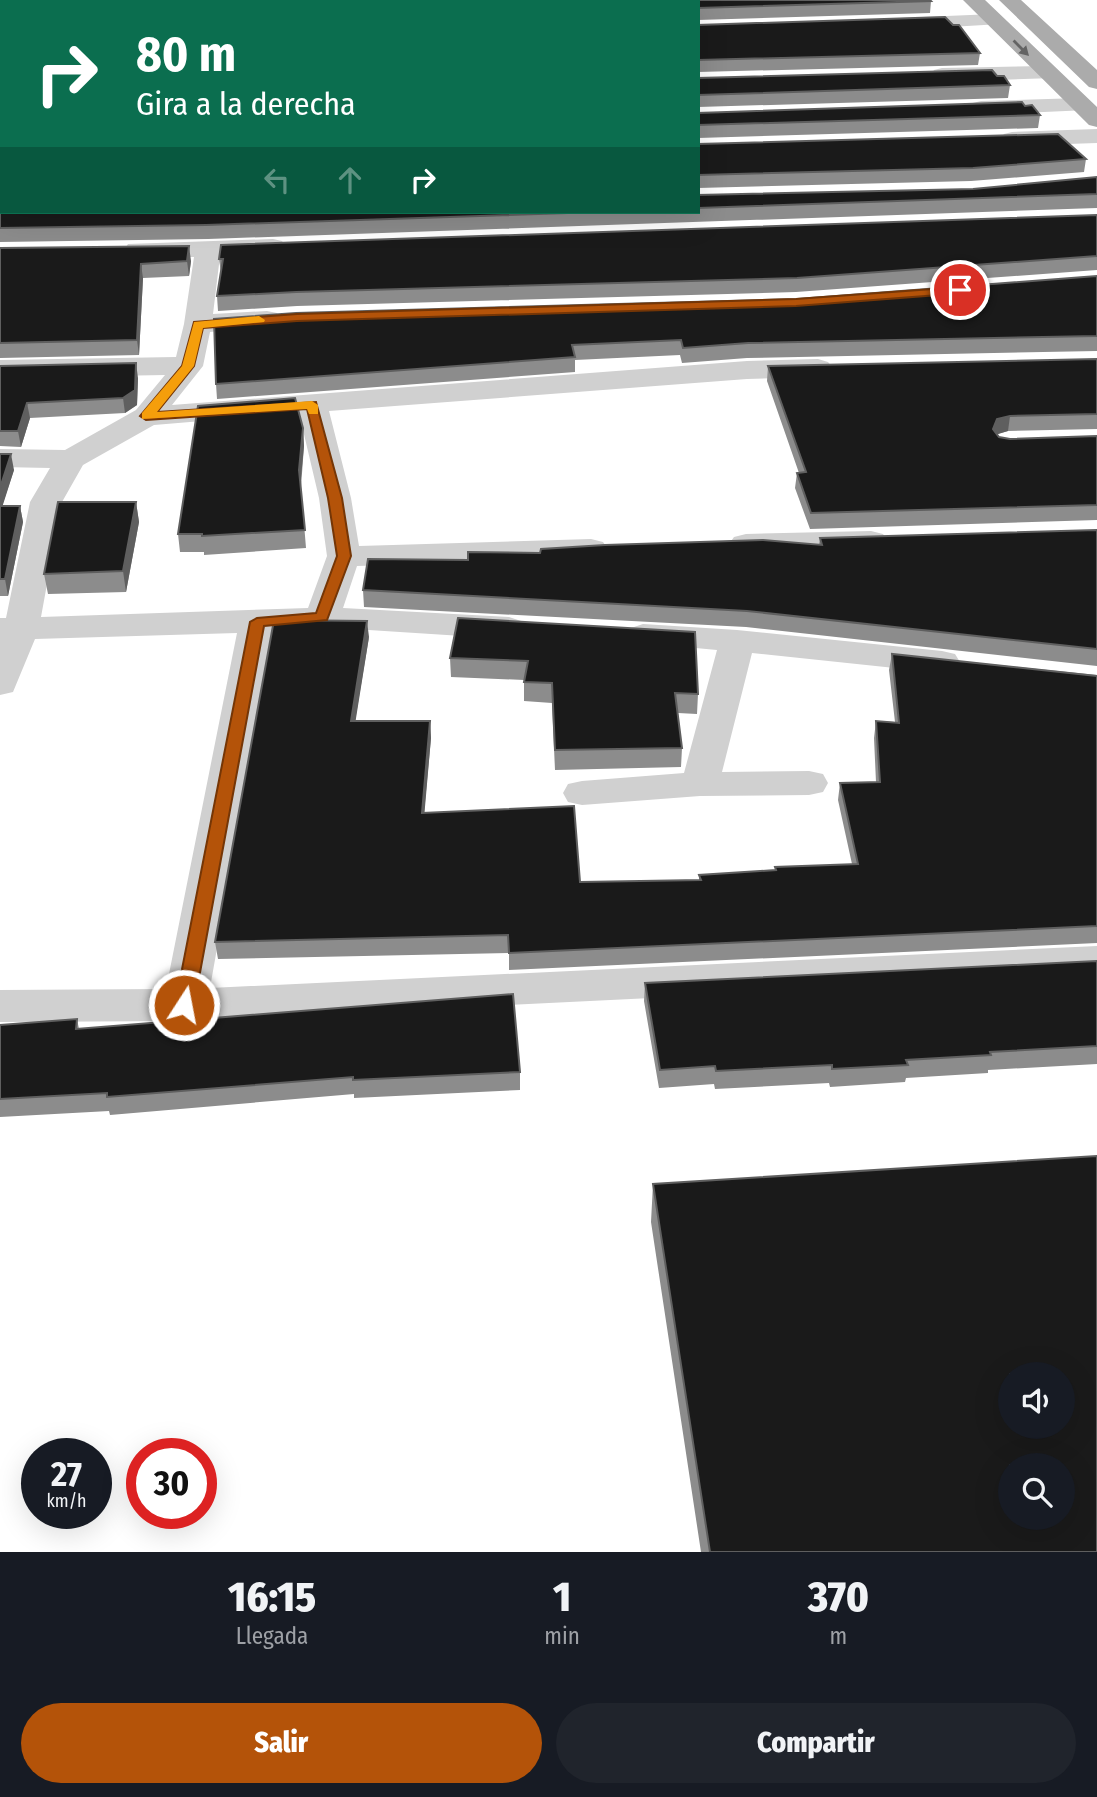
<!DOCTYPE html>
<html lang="es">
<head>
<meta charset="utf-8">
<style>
	:root { --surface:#171b24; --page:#20242c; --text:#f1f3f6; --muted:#9ea1a6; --accent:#b45309 }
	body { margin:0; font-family:"Fira Sans Condensed",sans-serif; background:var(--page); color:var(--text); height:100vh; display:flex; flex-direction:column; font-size:26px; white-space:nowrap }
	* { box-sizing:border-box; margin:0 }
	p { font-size:23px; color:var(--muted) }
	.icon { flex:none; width:38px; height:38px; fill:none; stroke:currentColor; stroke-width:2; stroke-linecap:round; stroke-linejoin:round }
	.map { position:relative; height:1552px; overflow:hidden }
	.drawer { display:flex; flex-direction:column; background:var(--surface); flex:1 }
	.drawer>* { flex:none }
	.top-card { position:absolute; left:0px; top:0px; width:700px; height:214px; box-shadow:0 7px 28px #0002; background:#0b6e4f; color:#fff; overflow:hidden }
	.tools { position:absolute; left:998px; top:1362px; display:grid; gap:14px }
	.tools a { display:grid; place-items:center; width:77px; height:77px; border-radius:50%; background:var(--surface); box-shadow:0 7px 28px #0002; font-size:35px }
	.speed { position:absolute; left:21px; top:1438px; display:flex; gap:14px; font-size:35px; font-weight:700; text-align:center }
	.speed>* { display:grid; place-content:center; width:91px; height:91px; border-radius:50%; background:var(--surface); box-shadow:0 7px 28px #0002; line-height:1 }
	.speed small { font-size:18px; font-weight:400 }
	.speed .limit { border:10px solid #d22; background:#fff; color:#111 }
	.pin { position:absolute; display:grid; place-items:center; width:60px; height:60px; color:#fff; margin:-30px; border:4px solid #fff; border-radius:50%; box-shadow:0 2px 7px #0007 }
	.me { position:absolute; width:77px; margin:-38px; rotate:11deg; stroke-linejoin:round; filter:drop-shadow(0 0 5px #0008) }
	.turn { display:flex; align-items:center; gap:24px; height:147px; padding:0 21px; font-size:32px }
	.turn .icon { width:91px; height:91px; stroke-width:2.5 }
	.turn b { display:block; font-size:49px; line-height:60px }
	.lanes { display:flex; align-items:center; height:66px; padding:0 21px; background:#0003; justify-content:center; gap:35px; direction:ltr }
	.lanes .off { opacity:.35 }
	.eta { display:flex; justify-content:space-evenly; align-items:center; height:119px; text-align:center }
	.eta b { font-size:42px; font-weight:800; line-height:49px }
	.button { display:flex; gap:14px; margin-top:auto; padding:14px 21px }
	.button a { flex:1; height:80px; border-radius:42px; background:var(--accent); color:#fff; font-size:28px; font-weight:800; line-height:80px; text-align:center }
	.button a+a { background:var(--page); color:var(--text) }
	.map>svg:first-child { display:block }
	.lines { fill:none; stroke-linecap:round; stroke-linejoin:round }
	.minor { fill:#d0d0d0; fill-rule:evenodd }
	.primary { fill:#ababab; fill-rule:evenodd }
	.wall { fill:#8c8c8c }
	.shaded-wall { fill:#5f5f5f }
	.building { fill:#1a1a1a; stroke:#5f5f5f; stroke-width:2; fill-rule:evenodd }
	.oneway { fill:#636363 }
	.route { fill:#b45309; stroke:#753606; stroke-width:2 }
	.slow { fill:#f59e0b }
</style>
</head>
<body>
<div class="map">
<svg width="1097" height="1552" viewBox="0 0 1097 1552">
	<rect width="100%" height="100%" fill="#fff"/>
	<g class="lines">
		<path class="minor" d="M994 14 1001 16 1005 20 1001 24 899 30 892 28 888 24 892 20 899 18Z
			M1046 66 1054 68 1057 73 1054 78 942 82 934 80 931 75 934 70 942 68Z
			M1080 98 1088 100 1092 105 1088 110 981 115 973 113 969 108 973 103 981 101Z
			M1097 129V143L1012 146 1004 144 1000 139 1004 134 1012 132Z
			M273 239 282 241 286 247 282 253 220 256 213 314 267 311 277 313 281 319 277 325 210 332 203 366 172 405 747 361 818 359 828 362 833 368 828 374 818 377 747 379 329 411 351 498 359 546 591 539 603 542 608 549 603 556 591 559 357 566 343 608 509 617 521 621 527 628 521 635 509 639 322 627 273 631 210 988 1097 946V976L185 1021 0 1022V990L166 989 237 633 35 639 13 692 0 695V618H6L30 502 50 468 0 467V449L65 450 136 410 165 375 0 378V360L176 357 184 324 194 257 137 258 128 256 124 250 128 244ZM299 413 319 498 327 556 308 608 41 617 62 502 83 465 154 425Z
			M871 531 883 534 888 541 883 548 871 551 746 554 734 551 729 544 734 537 746 534Z
			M643 624 737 630 942 651 955 654 960 662 955 670 942 673 752 653 722 772 809 771 823 774 828 783 823 792 809 795 700 796 582 805 568 802 563 793 568 784 582 781 684 773 717 650 631 642 625 635 631 628Z"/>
		<path class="primary" d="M963 0H985L1097 107V127L1089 125Z
			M999 0H1021L1097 70V89L1089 87Z"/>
	</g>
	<path class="wall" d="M0 0 931 1 930 13 698 20V2H2V36H0Z
		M698 25 980 53 978 65 698 72Z
		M997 76 1010 85 1008 98 698 107V78Z
		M2 80V104L0 103V81Z
		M1025 106 1040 115 1038 128 698 138V113Z
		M698 144 1086 159 1084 172 971 181 698 188Z
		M2 156V206L0 204V157Z
		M1097 177V208L208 239 0 242V210L2 212H698V195L973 189Z
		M1097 215V270L796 292 297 306 218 311 217 296 221 273 219 259Z
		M0 248 191 261 189 276 143 278 139 355 0 358Z
		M1097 276V351L747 358 682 363 680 355 575 360V372L217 399 216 384 797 299Z
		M1097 359V429L1008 431 997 434 999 437 1010 439 1097 436V520L810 529 795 488 797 473H799L767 381 768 366Z
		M0 366 138 378 137 405 125 413 30 418 21 447 0 446Z
		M303 428 304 446 301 487 306 548 204 555V552H180L178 534Z
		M0 454 14 470 2 506H20L23 522 8 596H0Z
		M136 502 139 522 126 592 48 594 44 574Z
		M1097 530V666L746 627 364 607 363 590 468 560 540 553 819 545 820 538Z
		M458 618 698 694 697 714 678 713 682 748 681 767 555 770 552 703 524 701V680L451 677 450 658Z
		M369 637 355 721H430L431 738 424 813 580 882 699 880V875L775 870V867L852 864 838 800 840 783 876 782 874 738 876 721 895 722 889 670 892 654 1097 675V943L509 970V953L218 959 215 942Z
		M1097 961V1064L988 1070V1073L906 1078 905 1082 830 1087 829 1083 715 1089 714 1084 659 1088 644 1001 645 983Z
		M77 1019 79 1029 520 1072V1090L354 1098V1094L110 1115 109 1111 0 1117V1025Z
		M653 1184 1097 1552H701L651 1222Z"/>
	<path class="shaded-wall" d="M0 23H2V36H0Z
		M0 64H2V77H0Z
		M0 140H2V154H0Z
		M189 246 191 261 189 276 187 261Z
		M141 264 143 278 139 355 137 340Z
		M136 363 138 378 137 405 125 413 123 398Z
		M27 403 30 418 21 447 18 431Z
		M1010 416 1008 431 995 435 993 429 997 419Z
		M303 428 304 446 300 488 299 470Z
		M11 454 14 470 0 514V488Z
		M136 502 139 522 126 592 123 571Z
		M20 506 23 522 8 596 5 579Z
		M367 621 369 637 353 737 351 721Z
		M430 721 431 738 423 830 422 813Z"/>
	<path class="building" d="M0 0H930L931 1 698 8V2H2V23H0Z
		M945 17 953 25H959L980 53 698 60V25Z
		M2 37V64H0V38Z
		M992 70 997 76H1004L1010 85 698 95V78Z
		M2 80V93L0 92V81Z
		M1022 102 1025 106 1032 105 1040 115 698 125V113Z
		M2 106V144V140H0V108L2 109Z
		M1058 134 1086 159 973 168 698 175V144Z
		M2 156V196H1L0 194V157Z
		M1097 177V194L698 208V195L973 189Z
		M0 210H2V212H599L206 225 0 228Z
		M1097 215V256L797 278 296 292 217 296 223 259H219L221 245Z
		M189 246 187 261 141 264 137 340 0 343V248Z
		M1097 276V336L748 343 683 348 681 340 572 345 575 357 216 384 214 319 296 313 797 299Z
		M1097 359V414L1010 416 997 419 993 429 999 437 1010 439 1097 436V505L811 513 797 473 806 472 768 366Z
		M136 363 135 390 123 398 27 403 18 431H0V366Z
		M295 398 303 428 299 470 305 530 202 536V534H178L198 406Z
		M0 454H11L0 488Z
		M58 502H136L123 571 44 574Z
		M0 506H20L5 579H0Z
		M1097 530V649L747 611 363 590 368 559 468 560V552L540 553 541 549 605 545 763 540 822 545 820 538Z
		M458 618 695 632 698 694 675 693 682 748 555 750 552 683 524 682 528 661 450 658Z
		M274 620 367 621 351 721H430L422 813 574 806 580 882 701 880 699 875 776 870 775 867 858 864 840 783 880 782 876 721 899 723 892 654 1097 676V926L509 953 508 935 215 942Z
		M1097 961V1046L990 1052 991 1055 906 1060 908 1065 832 1069V1065L716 1071 715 1066 660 1070 645 983Z
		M513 994 520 1072 353 1080V1077L107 1097V1093L0 1099V1025L77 1019 76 1029Z
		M1097 1156V1552H710L653 1184ZM1010 1374H1062V1426H1010ZM1010 1465H1062V1517H1010Z"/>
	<defs><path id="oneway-solid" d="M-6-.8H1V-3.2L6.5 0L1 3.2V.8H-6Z" transform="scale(1.75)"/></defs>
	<use class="oneway" href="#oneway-solid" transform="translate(1021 48) rotate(45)"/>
	<path class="route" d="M960 287 964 288V293L796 306 297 321 203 328 194 366 157 412 316 402 342 498 351 556 327 620 264 626 194 1005 191 1009H178L175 1005 250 622 257 618 316 613 337 556 328 498 307 409 146 420 140 416 182 366 194 322 297 314 796 299Z"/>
	<path class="slow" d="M259 316 265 320 264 322 203 328 194 366 157 412 312 401 318 405V414H309L307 409 142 419V413L182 366 194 322Z"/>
</svg>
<div class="tools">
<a><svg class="icon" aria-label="sound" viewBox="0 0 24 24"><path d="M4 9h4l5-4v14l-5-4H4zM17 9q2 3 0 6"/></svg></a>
<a><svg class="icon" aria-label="search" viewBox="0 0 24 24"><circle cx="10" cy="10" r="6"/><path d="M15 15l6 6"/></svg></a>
</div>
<div class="speed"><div>27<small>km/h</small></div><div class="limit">30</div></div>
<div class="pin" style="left:960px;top:290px;background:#d93025"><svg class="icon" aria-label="arrive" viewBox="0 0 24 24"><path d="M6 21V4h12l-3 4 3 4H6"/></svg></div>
<svg class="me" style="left:184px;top:1005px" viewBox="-20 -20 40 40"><circle r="17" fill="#b45309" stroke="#fff" stroke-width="3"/><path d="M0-11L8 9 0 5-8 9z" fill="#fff"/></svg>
<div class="top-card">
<div class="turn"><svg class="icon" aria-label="right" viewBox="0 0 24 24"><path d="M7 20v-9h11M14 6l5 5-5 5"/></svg><div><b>80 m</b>Gira a la derecha</div></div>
<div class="lanes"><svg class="icon off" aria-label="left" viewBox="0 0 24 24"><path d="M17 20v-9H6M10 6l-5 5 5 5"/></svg><svg class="icon off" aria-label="ahead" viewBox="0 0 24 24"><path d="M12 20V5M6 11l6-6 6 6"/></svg><svg class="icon" aria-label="right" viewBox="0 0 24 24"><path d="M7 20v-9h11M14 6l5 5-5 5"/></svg></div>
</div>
</div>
<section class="drawer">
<div class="eta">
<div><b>16:15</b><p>Llegada</p></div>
<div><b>1</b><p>min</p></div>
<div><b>370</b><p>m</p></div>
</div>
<div class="button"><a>Salir</a><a>Compartir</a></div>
</section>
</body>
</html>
